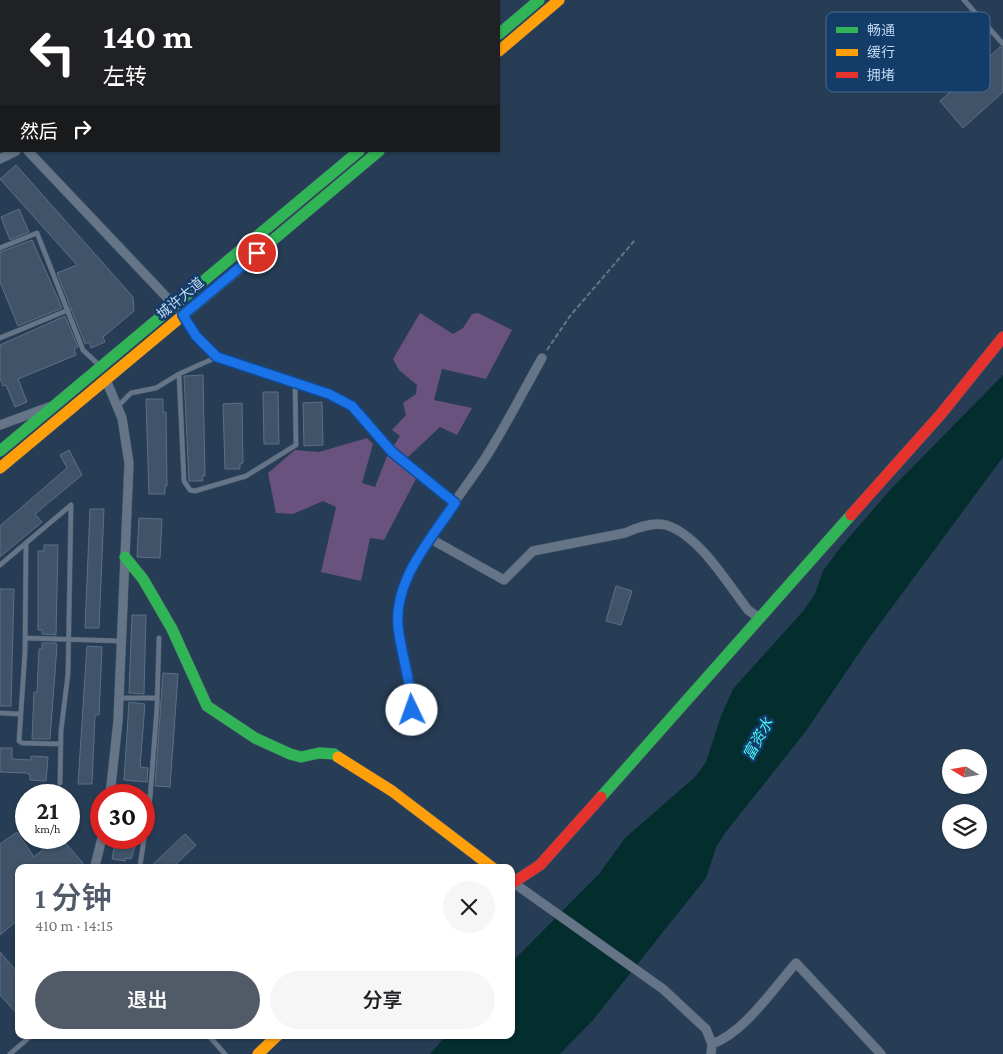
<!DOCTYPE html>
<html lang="zh">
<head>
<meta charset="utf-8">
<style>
	:root { --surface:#fff; --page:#f6f6f6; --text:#202124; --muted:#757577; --accent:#515b68 }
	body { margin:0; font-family:"Crimson Pro","Noto Sans SC",serif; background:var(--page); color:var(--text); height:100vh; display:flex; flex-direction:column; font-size:19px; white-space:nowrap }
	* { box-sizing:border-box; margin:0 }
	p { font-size:16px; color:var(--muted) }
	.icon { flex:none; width:28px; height:28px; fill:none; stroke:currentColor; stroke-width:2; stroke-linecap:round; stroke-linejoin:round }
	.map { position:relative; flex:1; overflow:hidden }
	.panel { position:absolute; left:15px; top:864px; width:500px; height:175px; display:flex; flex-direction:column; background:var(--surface); border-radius:10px; box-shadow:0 1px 4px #0004 }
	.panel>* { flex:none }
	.guide { position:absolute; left:0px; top:0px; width:500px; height:152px; box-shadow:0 1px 4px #0004; background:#202124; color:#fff; overflow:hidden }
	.needle { width:32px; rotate:281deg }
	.tools { position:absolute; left:942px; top:749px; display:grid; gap:10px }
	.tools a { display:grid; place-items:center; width:45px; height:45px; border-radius:50%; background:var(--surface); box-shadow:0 1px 4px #0004; font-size:25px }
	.speed { position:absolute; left:15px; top:784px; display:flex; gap:10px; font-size:25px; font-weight:700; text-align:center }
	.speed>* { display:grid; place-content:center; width:65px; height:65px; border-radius:50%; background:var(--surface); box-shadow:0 1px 4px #0004; line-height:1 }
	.speed small { font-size:12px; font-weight:400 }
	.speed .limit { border:8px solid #d22; background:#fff; color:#111 }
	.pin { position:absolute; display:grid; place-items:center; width:42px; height:42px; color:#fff; margin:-21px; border:2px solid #fff; border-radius:50%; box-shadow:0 1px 5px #0007 }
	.me { position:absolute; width:55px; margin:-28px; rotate:357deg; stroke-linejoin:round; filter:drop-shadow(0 0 4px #0008) }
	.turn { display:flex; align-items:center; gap:18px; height:105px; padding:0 20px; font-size:22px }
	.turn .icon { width:65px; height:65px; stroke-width:2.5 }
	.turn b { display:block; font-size:35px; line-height:42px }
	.then { display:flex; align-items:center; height:48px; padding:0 20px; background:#0003; gap:10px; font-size:19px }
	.round { display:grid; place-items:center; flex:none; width:52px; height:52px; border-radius:26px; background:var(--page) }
	.head { display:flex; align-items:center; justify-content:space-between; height:85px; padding:0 20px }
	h1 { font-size:30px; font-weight:600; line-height:38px; color:var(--accent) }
	.action { display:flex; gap:10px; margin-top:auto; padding:10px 20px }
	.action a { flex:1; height:58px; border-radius:30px; background:var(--accent); color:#fff; font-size:20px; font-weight:600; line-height:58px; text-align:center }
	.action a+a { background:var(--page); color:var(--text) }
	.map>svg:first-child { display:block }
	.green { fill:#6a527e }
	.water { fill:#042d2e }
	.building { fill:#405369; stroke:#5d6f83 }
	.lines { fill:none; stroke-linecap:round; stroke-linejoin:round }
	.lane-casing { stroke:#46586b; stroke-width:5.5 }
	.street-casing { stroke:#46586b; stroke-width:10 }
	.fast-casing { stroke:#46586b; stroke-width:12 }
	.slow-casing { stroke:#46586b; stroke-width:12 }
	.jam-casing { stroke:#46586b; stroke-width:12 }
	.path { stroke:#667586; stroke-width:2; stroke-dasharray:5 2.5; stroke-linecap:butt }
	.lane { stroke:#657587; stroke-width:4.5 }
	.street { stroke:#657587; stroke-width:9 }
	.fast { stroke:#30b455; stroke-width:11 }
	.slow { stroke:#ff9f0a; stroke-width:11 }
	.jam { stroke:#e5322d; stroke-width:11 }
	.route-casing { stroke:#114b97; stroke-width:12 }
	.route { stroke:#1a73e8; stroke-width:9 }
	.labels { text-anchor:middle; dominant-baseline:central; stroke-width:5; stroke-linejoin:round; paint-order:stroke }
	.street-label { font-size:14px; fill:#c2d9f4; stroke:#133c69 }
	.water-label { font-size:15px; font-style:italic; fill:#49fcf9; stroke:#133c69 }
	.key { fill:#133c69; stroke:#486b93; stroke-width:1 }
	.key-label { font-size:14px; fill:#c2d9f4 }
</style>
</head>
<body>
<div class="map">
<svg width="1003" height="1054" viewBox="0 0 1003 1054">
	<rect width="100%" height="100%" fill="#273d55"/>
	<path class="green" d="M0 0H150V1H1V100Z
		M420 313 453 334 463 328 472 314 478 313 512 330 486 379 442 369 434 400 472 408 457 435 440 427 408 457 402 466 417 477 384 540 370 538 361 581 321 572 336 507 323 501 293 514 276 513 268 473 295 450 319 452 367 438 373 444 362 483 375 487 387 456 400 436 392 430 406 415 403 403 416 394 417 385 399 370 393 359Z"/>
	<path class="water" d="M1003 375V457L870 637 806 731 725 833 716 847 706 878 593 1020 560 1054H430L447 1035H511V963L599 874 625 838 696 776 706 762 721 716 733 689 804 610 815 594 823 571 840 548 891 489Z"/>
	<path class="building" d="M1000 47 1003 48V92L963 128 940 101Z
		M16 165 133 297 134 311 103 337 105 342 91 348 89 342 85 344 57 273 77 265 0 179Z
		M19 209 29 232 10 240 1 217Z
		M32 240 62 308 18 326 0 282V252Z
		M65 316 78 347 74 349 76 355 18 379 27 402 15 407 6 385 3 386 0 378V345Z
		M203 375 205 476H202L203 481H189L184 376Z
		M263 392H278L279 444H264Z
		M146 399H163V412H166L167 486H165V494H149Z
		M322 402 323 445 304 446 303 403Z
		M242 403 243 463 240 464V469H225L223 404Z
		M69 450 82 475 35 514 42 522 0 557V526L67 468 60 455Z
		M90 509H104L99 628H85Z
		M139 518 162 519 160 558 137 557Z
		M44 545H58L56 635 42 634V630H38V551H44Z
		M616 586 632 591 621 625 606 621Z
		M0 589H14L11 706H0Z
		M132 615H146L144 694 129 693Z
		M42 643H56L57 646 50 739H32L34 692H37L39 649H42Z
		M87 646 102 647 99 715H95L92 784H78Z
		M163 673 178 674 170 787 155 786Z
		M129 702 145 704 140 767 148 768 147 782 124 780Z
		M0 748H12V759L31 760V756L48 757 46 781 30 780V775L26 773 0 772Z
		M17 832 34 857 57 838H61L83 863 78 868H19V919L0 935V844Z
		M185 834 196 845 172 868H149Z
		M116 838H135L137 840 131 859 125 858V861L112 859Z
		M0 952 19 974V1016L0 995Z"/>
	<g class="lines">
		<defs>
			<path id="lane" d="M964 0 1003 44
				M0 248 37 233 83 350 100 366
				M184 316 196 336 217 357 329 394 352 406 392 452 454 502
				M0 338 68 310
				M179 374 184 481 190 490 195 491 246 476 296 445 295 383
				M118 406 131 393 156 388 179 374 217 357
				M26 543 25 652 19 741 22 743 61 744
				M0 565 71 505
				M25 638 121 641
				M119 698H157
				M0 713 19 714
				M60 783 61 731 68 674 71 505
				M111 792 132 795
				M150 798 157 708 159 638
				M141 868 140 866 150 798 144 797
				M208 1035 225 1054
				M10 1054 32 1035"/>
			<path id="street" d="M0 122 1 123
				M28 151 174 305
				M0 159 16 151
				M106 380 122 418 129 463 118 721 110 795
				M0 425 49 407
				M431 539 504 580 533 551 625 533C636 528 654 522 666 525 699 535 727 583 748 610L759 618
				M409 730C411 717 412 703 411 689 407 660 394 633 399 603 406 563 458 499 482 463 504 430 522 393 542 358
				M95 866 102 838
				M511 881 663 989 706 1029 712 1044 711 1054
				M712 1044C744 1033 773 989 796 963L881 1054"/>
			<path id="fast" d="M499 34 539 0
				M236 271 379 151
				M0 451 359 151
				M125 557 143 579 172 629 207 706 255 738 290 754 301 757 319 753 334 754 338 757
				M601 797 851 515"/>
			<path id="slow" d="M499 51 559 0
				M0 468 236 271
				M338 757 392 791 493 868
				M258 1054 278 1035"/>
			<path id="jam" d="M851 515 941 414 1003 337
				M511 884 540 865 601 797"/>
		</defs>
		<use href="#lane" class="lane-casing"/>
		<use href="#street" class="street-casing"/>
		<use href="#fast" class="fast-casing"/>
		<use href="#slow" class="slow-casing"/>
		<use href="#jam" class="jam-casing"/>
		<path class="path" d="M547 350 570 316 635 240"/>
		<use href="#lane" class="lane"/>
		<use href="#street" class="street"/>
		<use href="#fast" class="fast"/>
		<use href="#slow" class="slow"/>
		<use href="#jam" class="jam"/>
	</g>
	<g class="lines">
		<defs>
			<path id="route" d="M257 253 183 315 196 336 217 357 329 394 352 406 392 452 455 503C429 542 390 584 399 634 403 660 411 684 412 710"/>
		</defs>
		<use href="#route" class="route-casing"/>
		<use href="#route" class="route"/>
	</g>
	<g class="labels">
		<g class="street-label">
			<text transform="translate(180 298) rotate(-40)">城许大道</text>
		</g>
		<g class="water-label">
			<text transform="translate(758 739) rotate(-61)">富资水</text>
		</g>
	</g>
	<rect x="826" y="12" width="164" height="80" rx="8" class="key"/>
	<rect x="836" y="27" width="22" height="6" fill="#30b455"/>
	<rect x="836" y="49" width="22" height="7" fill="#ff9f0a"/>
	<rect x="836" y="72" width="22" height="6" fill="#e5322d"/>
	<g class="key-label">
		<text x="867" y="35">畅通</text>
		<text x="867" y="57">缓行</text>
		<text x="867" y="80">拥堵</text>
	</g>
</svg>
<div class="tools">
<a><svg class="needle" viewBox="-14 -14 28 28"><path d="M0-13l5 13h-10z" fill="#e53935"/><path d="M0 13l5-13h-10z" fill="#757577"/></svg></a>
<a><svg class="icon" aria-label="layers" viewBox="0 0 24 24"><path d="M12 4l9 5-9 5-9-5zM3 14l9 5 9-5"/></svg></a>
</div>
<div class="speed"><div>21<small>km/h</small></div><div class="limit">30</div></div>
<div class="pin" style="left:257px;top:253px;background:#d93025"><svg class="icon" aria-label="arrive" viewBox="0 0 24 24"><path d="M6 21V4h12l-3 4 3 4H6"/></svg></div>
<svg class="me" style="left:412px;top:710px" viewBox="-20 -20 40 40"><circle r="19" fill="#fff"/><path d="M0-13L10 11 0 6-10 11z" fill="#1a73e8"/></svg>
<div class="guide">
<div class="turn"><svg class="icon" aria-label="left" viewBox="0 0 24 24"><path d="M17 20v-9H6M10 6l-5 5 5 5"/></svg><div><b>140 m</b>左转</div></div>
<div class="then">然后<svg class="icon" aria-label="right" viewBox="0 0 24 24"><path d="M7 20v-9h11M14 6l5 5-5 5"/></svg></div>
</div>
<section class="panel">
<div class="head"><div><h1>1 分钟</h1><p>410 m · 14:15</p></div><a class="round"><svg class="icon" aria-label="close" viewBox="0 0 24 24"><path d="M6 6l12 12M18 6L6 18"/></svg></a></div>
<div class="action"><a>退出</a><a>分享</a></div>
</section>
</div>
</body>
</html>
